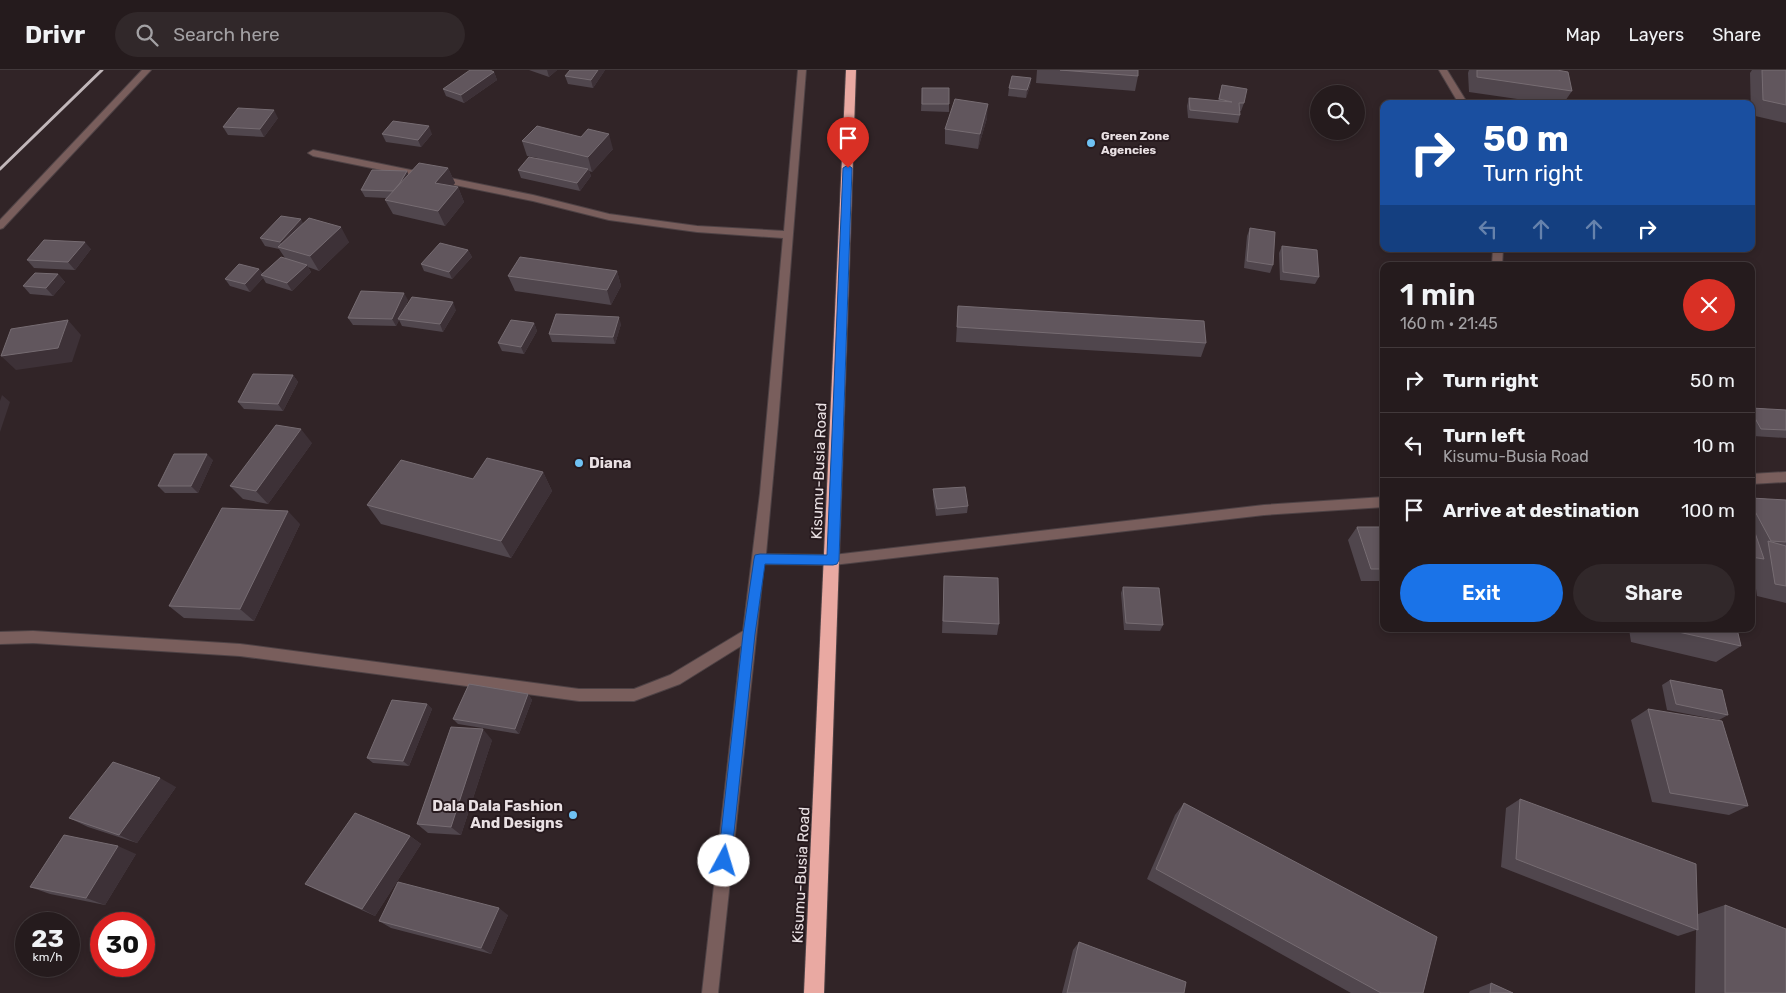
<!DOCTYPE html>
<html lang="en">
<head>
<meta charset="utf-8">
<style>
	:root { --surface:#251b1d; --page:#31282a; --text:#f1f3f6; --muted:#a3a1a4; --line:#42393b; --accent:#1a73e8 }
	body { margin:0; font-family:Rubik,sans-serif; background:var(--page); color:var(--text); height:100vh; display:flex; flex-direction:column; font-size:19px; white-space:nowrap }
	* { box-sizing:border-box; margin:0 }
	p { font-size:16px; color:var(--muted) }
	.icon { flex:none; width:28px; height:28px; fill:none; stroke:currentColor; stroke-width:2; stroke-linecap:round; stroke-linejoin:round }
	.map { position:relative; flex:1; overflow:hidden }
	.sheet { position:absolute; left:1380px; top:192px; width:375px; height:370px; display:flex; flex-direction:column; background:var(--surface); border-radius:10px; box-shadow:0 2px 8px #0003,0 0 0 1px var(--line) }
	.sheet>* { flex:none }
	.banner { position:absolute; left:1380px; top:30px; width:375px; height:152px; border-radius:10px; box-shadow:0 2px 8px #0003,0 0 0 1px var(--line); background:#1a4fa0; color:#fff; overflow:hidden }
	.buttons { position:absolute; left:1310px; top:15px; display:grid; gap:10px }
	.buttons a { display:grid; place-items:center; width:55px; height:55px; border-radius:50%; background:var(--surface); box-shadow:0 2px 8px #0003,0 0 0 1px var(--line); font-size:25px }
	.speed { position:absolute; left:15px; top:842px; display:flex; gap:10px; font-size:25px; font-weight:700; text-align:center }
	.speed>* { display:grid; place-content:center; width:65px; height:65px; border-radius:50%; background:var(--surface); box-shadow:0 2px 8px #0003,0 0 0 1px var(--line); line-height:1 }
	.speed small { font-size:12px; font-weight:400 }
	.speed .limit { border:8px solid #d22; background:#fff; color:#111 }
	.pin { position:absolute; display:grid; place-items:center; width:42px; height:42px; color:#fff; margin:-51px -21px; border-radius:50% 50% 50% 0; rotate:-45deg; box-shadow:0 0 5px #0007 }
	.pin .icon { rotate:45deg }
	.me { position:absolute; width:55px; margin:-28px; rotate:6deg; stroke-linejoin:round; filter:drop-shadow(0 0 4px #0008) }
	.turn { display:flex; align-items:center; gap:18px; height:105px; padding:0 20px; font-size:22px }
	.turn .icon { width:65px; height:65px; stroke-width:2.5 }
	.turn b { display:block; font-size:35px; line-height:42px }
	.lanes { display:flex; align-items:center; height:48px; padding:0 20px; background:#0003; justify-content:center; gap:25px; direction:ltr }
	.lanes .off { opacity:.35 }
	.round { display:grid; place-items:center; flex:none; width:52px; height:52px; border-radius:26px; background:var(--page) }
	.summary { display:flex; align-items:center; justify-content:space-between; height:85px; padding:0 20px }
	h1 { font-size:30px; font-weight:600; line-height:38px }
	.action { display:flex; gap:10px; margin-top:auto; padding:10px 20px }
	.action a { flex:1; height:58px; border-radius:30px; background:var(--accent); color:#fff; font-size:20px; font-weight:600; line-height:58px; text-align:center }
	.action a+a { background:var(--page); color:var(--text) }
	ul { padding:0; list-style:none }
	li { display:flex; align-items:center; gap:15px; height:65px; padding:0 20px; border-top:1px solid var(--line) }
	li div { flex:1 }
	li b { display:block; font-size:19px }
	li em { font-style:normal }
	header { display:flex; align-items:center; gap:30px; box-sizing:border-box; height:70px; padding:0 25px; background:var(--surface); border-bottom:1px solid var(--line) }
	header strong { font-size:24px }
	nav { display:flex; gap:28px; margin-inline-start:auto; font-size:18px }
	.search { width:350px; height:45px; background:var(--page); display:flex; align-items:center; gap:12px; box-sizing:border-box; padding:0 18px; border-radius:28px; color:var(--muted); font-size:19px }
	.map>svg:first-child { display:block }
	.lines { fill:none; stroke-linecap:round; stroke-linejoin:round }
	.street-casing { stroke:#4e4245; stroke-width:2 }
	.highway-casing { stroke:#4e4245; stroke-width:2 }
	.street { fill:#795e5c; fill-rule:evenodd }
	.highway { fill:#e9a9a2; fill-rule:evenodd }
	.rail { stroke:#c1b7ba; stroke-width:3 }
	.wall { fill:#50464d }
	.shaded-wall { fill:#3d3137 }
	.building { fill:#61565d; stroke:#766c72 }
	.route { fill:#1a73e8; stroke:#114b97 }
	.poi-dot { fill:#6fc2f4; stroke:#271a1e; stroke-width:2 }
	.labels { text-anchor:middle; dominant-baseline:central; stroke-width:4; stroke-linejoin:round; paint-order:stroke }
	.far-poi-label { font-size:12px; font-weight:bold; fill:#e9e0e3; stroke:#271a1e; text-anchor:start }
	.poi-label { font-size:15px; font-weight:bold; fill:#e9e0e3; stroke:#271a1e; text-anchor:start }
	.street-label { font-size:15px; fill:#e9e0e3; stroke:#271a1e }
</style>
</head>
<body>
<header>
<strong>Drivr</strong>
<div class="search"><svg class="icon" aria-label="search" viewBox="0 0 24 24"><circle cx="10" cy="10" r="6"/><path d="M15 15l6 6"/></svg>Search here</div>
<nav><a>Map</a><a>Layers</a><a>Share</a></nav>
</header>
<div class="map">
<svg width="1786" height="923" viewBox="0 0 1786 923">
	<rect width="100%" height="100%" fill="#312427"/>
	<g class="lines">
		<defs>
			<path id="street" d="M142 0H151L3 158 0 159V150Z
				M798 0H806L778 353 766 484 833 485 1264 435 1384 427V437L1264 445 833 495 764 494 718 923H702L741 576 680 614 634 631H579L240 586 33 573 0 574V562L33 561 240 574 579 619H634L670 605 743 561 760 423 783 168 697 162 609 150 533 131 313 86 308 83 313 80 533 125 609 144 697 156 784 161Z
				M1439 0H1447L1468 34H1459Z
				M1493 179H1503L1502 196H1492Z
				M1786 402V412L1751 414V404Z"/>
			<path id="highway" d="M846 0H856L824 923H804Z"/>
		</defs>
		<use href="#street" class="street-casing"/>
		<use href="#highway" class="highway-casing"/>
		<use href="#street" class="street"/>
		<use href="#highway" class="highway"/>
		<path class="rail" d="M0 99 102 0"/>
	</g>
	<path class="wall" d="M529 0H557L549 7Z
		M605 0 593 18 568 14 565 6Z
		M1037 0H1138V6L1135 21 1036 13Z
		M1469 0H1557L1572 21 1563 34H1551L1469 22 1468 3Z
		M1752 0H1786V53L1751 45 1750 3Z
		M494 2 497 10 464 33 446 26 443 19Z
		M1031 8 1030 16 1026 28 1008 26 1009 18Z
		M1222 15 1244 33 1241 41H1240V45L1238 53 1188 48 1187 36 1189 28 1218 31Z
		M922 18H949V42L921 41Z
		M278 48 264 67 228 65 223 57Z
		M987 48 978 79 945 74V59Z
		M382 64H432L421 77 386 72Z
		M522 71 613 79 592 102 589 101 591 106 580 121 521 108 518 100 538 88 527 86Z
		M448 98 455 113 452 116 458 117 464 132 445 156 393 144 385 130 386 128 365 127 361 120 407 101 408 104Z
		M303 154 349 172 319 201 308 197 311 202 292 221 266 213 263 208 250 222 230 216 225 209 259 199 263 204 285 188 279 179 265 176 260 168Z
		M1250 158 1273 195 1270 203 1244 198 1247 166Z
		M1282 176 1319 207 1315 214 1280 210 1279 183Z
		M91 179 75 200 34 198 27 190Z
		M468 180 472 187 452 209 424 201 421 194Z
		M617 201 621 216 611 235 515 221 508 206Z
		M58 204 65 212 53 226 30 224 23 216Z
		M408 230 403 242 456 240 443 262 402 256 399 250 396 256 353 255 348 248Z
		M958 236 1206 273 1201 287 956 272Z
		M534 253 537 261 524 284 502 281 498 273Z
		M621 254 615 274 552 272 549 264Z
		M293 305 298 312 283 341 244 339 238 332Z
		M1751 338 1786 340V368L1753 366 1751 363Z
		M312 373 268 434 243 429 230 416Z
		M213 390 198 423H165L158 416Z
		M543 402 552 421 511 488 381 454 367 435 473 409Z
		M933 419 968 436 967 443 936 446 933 426Z
		M1751 428 1786 430V533L1757 526 1753 497 1751 498Z
		M300 454 254 551 184 548 169 536Z
		M1357 457H1384V511H1361L1348 470Z
		M944 506 999 554 997 565 942 563Z
		M1123 517 1163 555 1160 561 1124 560 1121 523Z
		M1629 559H1737L1741 576 1716 592 1631 572Z
		M1670 610 1728 645 1719 650 1667 640 1662 615Z
		M528 624 532 630 519 664 458 654 453 649Z
		M427 634 432 639 409 696 373 693 367 688Z
		M1648 639 1748 736 1729 745 1652 732 1631 650Z
		M492 670 461 765 428 763 417 754Z
		M176 717 137 773 88 757 69 748Z
		M1520 729 1698 844 1725 835 1786 923H1695L1696 860 1678 866 1501 797 1506 738Z
		M1184 733 1423 923H1351L1147 809 1175 745Z
		M410 766 421 774 375 846 319 821 305 814Z
		M136 784 105 835 50 824 30 817Z
		M508 845 491 884 391 858 379 851Z
		M1079 872 1184 923H1062L1073 880Z
		M1491 913 1513 923H1469L1470 921Z"/>
	<path class="shaded-wall" d="M547 0H557L549 7Z
		M598 0H605L593 18 591 10Z
		M494 2 497 10 464 33 461 25Z
		M1031 8 1030 16 1026 28 1027 20Z
		M988 34 987 48 978 79 980 64Z
		M274 40 278 48 264 67 260 59Z
		M429 56 432 64 421 77 418 70Z
		M609 64 613 79 592 102 588 87Z
		M448 98 455 113 442 128 435 113Z
		M588 99 591 106 580 121 577 113Z
		M407 101 410 109 396 121Z
		M458 117 464 132 445 156 438 141Z
		M301 149 305 157 284 178 280 172Z
		M341 157 349 172 319 201 310 186Z
		M85 172 91 179 75 200 68 192Z
		M468 180 472 187 452 209 449 202Z
		M307 195 311 202 292 221 287 213Z
		M259 199 265 206 261 205 263 208 250 222 245 214Z
		M617 201 621 216 611 235 607 220Z
		M58 204 65 212 53 226 46 218Z
		M404 223 408 230 399 249H398L399 250 396 256 392 249Z
		M453 232 456 240 443 262 440 254Z
		M619 247 621 254 615 274 613 267Z
		M68 250 81 265 72 292 16 300 1 286Z
		M534 253 537 261 524 284 521 277Z
		M293 305 298 312 283 341 278 334Z
		M2 325 10 332 0 362V331Z
		M301 359 312 373 268 434 256 421Z
		M207 384 213 390 198 423 191 416Z
		M543 402 552 421 511 488 501 471Z
		M288 441 300 454 254 551 240 539Z
		M528 624 532 630 519 664 515 659Z
		M427 634 432 639 409 696 403 691Z
		M483 659 492 670 461 765 451 757Z
		M160 708 176 717 137 773 119 765Z
		M410 766 421 774 375 846 362 839Z
		M118 776 136 784 105 835 86 828Z
		M499 838 508 845 491 884 481 878Z"/>
	<path class="building" d="M470 0H490L494 2 461 25 443 19Z
		M570 0H598L591 10 565 6Z
		M1060 0H1138V6Z
		M1477 0H1557L1568 2 1572 21 1477 7Z
		M1762 0H1786V35L1763 30Z
		M1012 6 1031 8 1027 20 1009 18Z
		M1222 15 1247 19 1244 33H1239L1240 45 1190 40 1189 28 1232 32 1219 29Z
		M922 18H949V34H922Z
		M955 29 988 34 980 64 945 59Z
		M238 38 274 40 260 59 223 57Z
		M393 51 429 56 418 70 382 64Z
		M537 56 581 67 588 59 609 64 588 87 522 71Z
		M529 87 588 99 577 113 518 100Z
		M419 93 448 98 435 113 458 117 438 141 385 130Z
		M372 100 407 101 400 113 393 121 361 120Z
		M281 146 301 149 280 172 260 168Z
		M309 148 341 157 310 186 278 177Z
		M1250 158 1275 162 1273 195 1247 191Z
		M44 170 85 172 68 192 27 190Z
		M440 173 468 180 449 202 421 194Z
		M1282 176 1317 180 1319 207 1283 202Z
		M281 187 307 195 287 213 261 205Z
		M520 187 617 201 607 220 508 206Z
		M239 194 259 199 245 214 225 209Z
		M35 203 58 204 46 218 23 216Z
		M361 221 404 223 392 249 348 248Z
		M412 227 453 232 440 254 398 249Z
		M958 236 1204 251 1206 273 957 257Z
		M556 244 619 247 613 267 549 264Z
		M68 250 58 278 1 286 11 259Z
		M511 250 534 253 521 277 498 273Z
		M253 304 293 305 278 334 238 332Z
		M1751 338 1786 340V360L1761 359 1751 341Z
		M276 355 301 359 256 421 230 416Z
		M174 384H207L191 416H158Z
		M487 388 543 402 501 471 367 435 401 390 473 409Z
		M965 417 968 436 937 439 933 419Z
		M1751 428 1786 430V472L1771 471 1751 434Z
		M222 438 288 441 240 539 169 536Z
		M1751 451 1764 489 1751 487Z
		M1357 457H1384V499H1371Z
		M1768 471 1786 476V516L1775 514Z
		M944 506 998 508 999 554 943 551Z
		M1123 517 1159 518 1163 555 1126 553Z
		M1665 559H1737L1741 576Z
		M1670 610 1722 620 1728 645 1676 634Z
		M469 614 528 624 515 659 453 649Z
		M392 630 427 634 403 691 367 688Z
		M1648 639 1722 651 1748 736 1670 723Z
		M451 657 483 659 451 757 417 754Z
		M113 692 160 708 119 765 69 748Z
		M1520 729 1696 794 1698 860 1516 789Z
		M1184 733 1437 867 1423 923H1381L1156 799Z
		M355 743 410 766 362 839 305 814Z
		M64 765 118 776 86 828 30 817Z
		M398 812 499 838 481 878 379 851Z
		M1725 835 1786 859V923H1725Z
		M1079 872 1186 912 1184 923H1067Z
		M1491 913 1513 923H1490Z"/>
	<path class="route" d="M848 95 852 98 839 490 837 494 833 495 765 494 755 564 731 791 729 796 724 798 720 796 718 791 743 564 754 489 755 485 760 484 827 485 843 98Z"/>
	<g class="poi-dot">
		<circle cx="1091" cy="73" r="5"/>
		<circle cx="579" cy="393" r="5"/>
		<circle cx="573" cy="745" r="5"/>
	</g>
	<g class="labels">
		<g class="far-poi-label">
			<text x="1101" y="66">Green Zone<tspan x="1101" dy="14">Agencies</tspan></text>
		</g>
		<g class="poi-label">
			<text x="589" y="393">Diana</text>
			<text x="563" y="736" text-anchor="end">Dala Dala Fashion<tspan x="563" dy="17">And Designs</tspan></text>
		</g>
		<g class="street-label">
			<text transform="translate(819 401) rotate(-88)">Kisumu-Busia Road</text>
			<text transform="translate(801 805) rotate(-87)">Kisumu-Busia Road</text>
		</g>
	</g>
</svg>
<div class="buttons">
<a><svg class="icon" aria-label="search" viewBox="0 0 24 24"><circle cx="10" cy="10" r="6"/><path d="M15 15l6 6"/></svg></a>
</div>
<div class="speed"><div>23<small>km/h</small></div><div class="limit">30</div></div>
<div class="pin" style="left:848px;top:98px;background:#d93025"><svg class="icon" aria-label="arrive" viewBox="0 0 24 24"><path d="M6 21V4h12l-3 4 3 4H6"/></svg></div>
<svg class="me" style="left:724px;top:791px" viewBox="-20 -20 40 40"><circle r="19" fill="#fff"/><path d="M0-13L10 11 0 6-10 11z" fill="#1a73e8"/></svg>
<div class="banner">
<div class="turn"><svg class="icon" aria-label="right" viewBox="0 0 24 24"><path d="M7 20v-9h11M14 6l5 5-5 5"/></svg><div><b>50 m</b>Turn right</div></div>
<div class="lanes"><svg class="icon off" aria-label="left" viewBox="0 0 24 24"><path d="M17 20v-9H6M10 6l-5 5 5 5"/></svg><svg class="icon off" aria-label="ahead" viewBox="0 0 24 24"><path d="M12 20V5M6 11l6-6 6 6"/></svg><svg class="icon off" aria-label="ahead" viewBox="0 0 24 24"><path d="M12 20V5M6 11l6-6 6 6"/></svg><svg class="icon" aria-label="right" viewBox="0 0 24 24"><path d="M7 20v-9h11M14 6l5 5-5 5"/></svg></div>
</div>
<section class="sheet">
<div class="summary"><div><h1>1 min</h1><p>160 m · 21:45</p></div><a class="round" style="background:#d93025;color:#fff"><svg class="icon" aria-label="close" viewBox="0 0 24 24"><path d="M6 6l12 12M18 6L6 18"/></svg></a></div>
<ul>
<li><svg class="icon" aria-label="right" viewBox="0 0 24 24"><path d="M7 20v-9h11M14 6l5 5-5 5"/></svg><div><b>Turn right</b></div><em>50 m</em></li>
<li><svg class="icon" aria-label="left" viewBox="0 0 24 24"><path d="M17 20v-9H6M10 6l-5 5 5 5"/></svg><div><b>Turn left</b><p>Kisumu-Busia Road</p></div><em>10 m</em></li>
<li><svg class="icon" aria-label="arrive" viewBox="0 0 24 24"><path d="M6 21V4h12l-3 4 3 4H6"/></svg><div><b>Arrive at destination</b></div><em>100 m</em></li>
</ul>
<div class="action"><a>Exit</a><a>Share</a></div>
</section>
</div>
</body>
</html>
